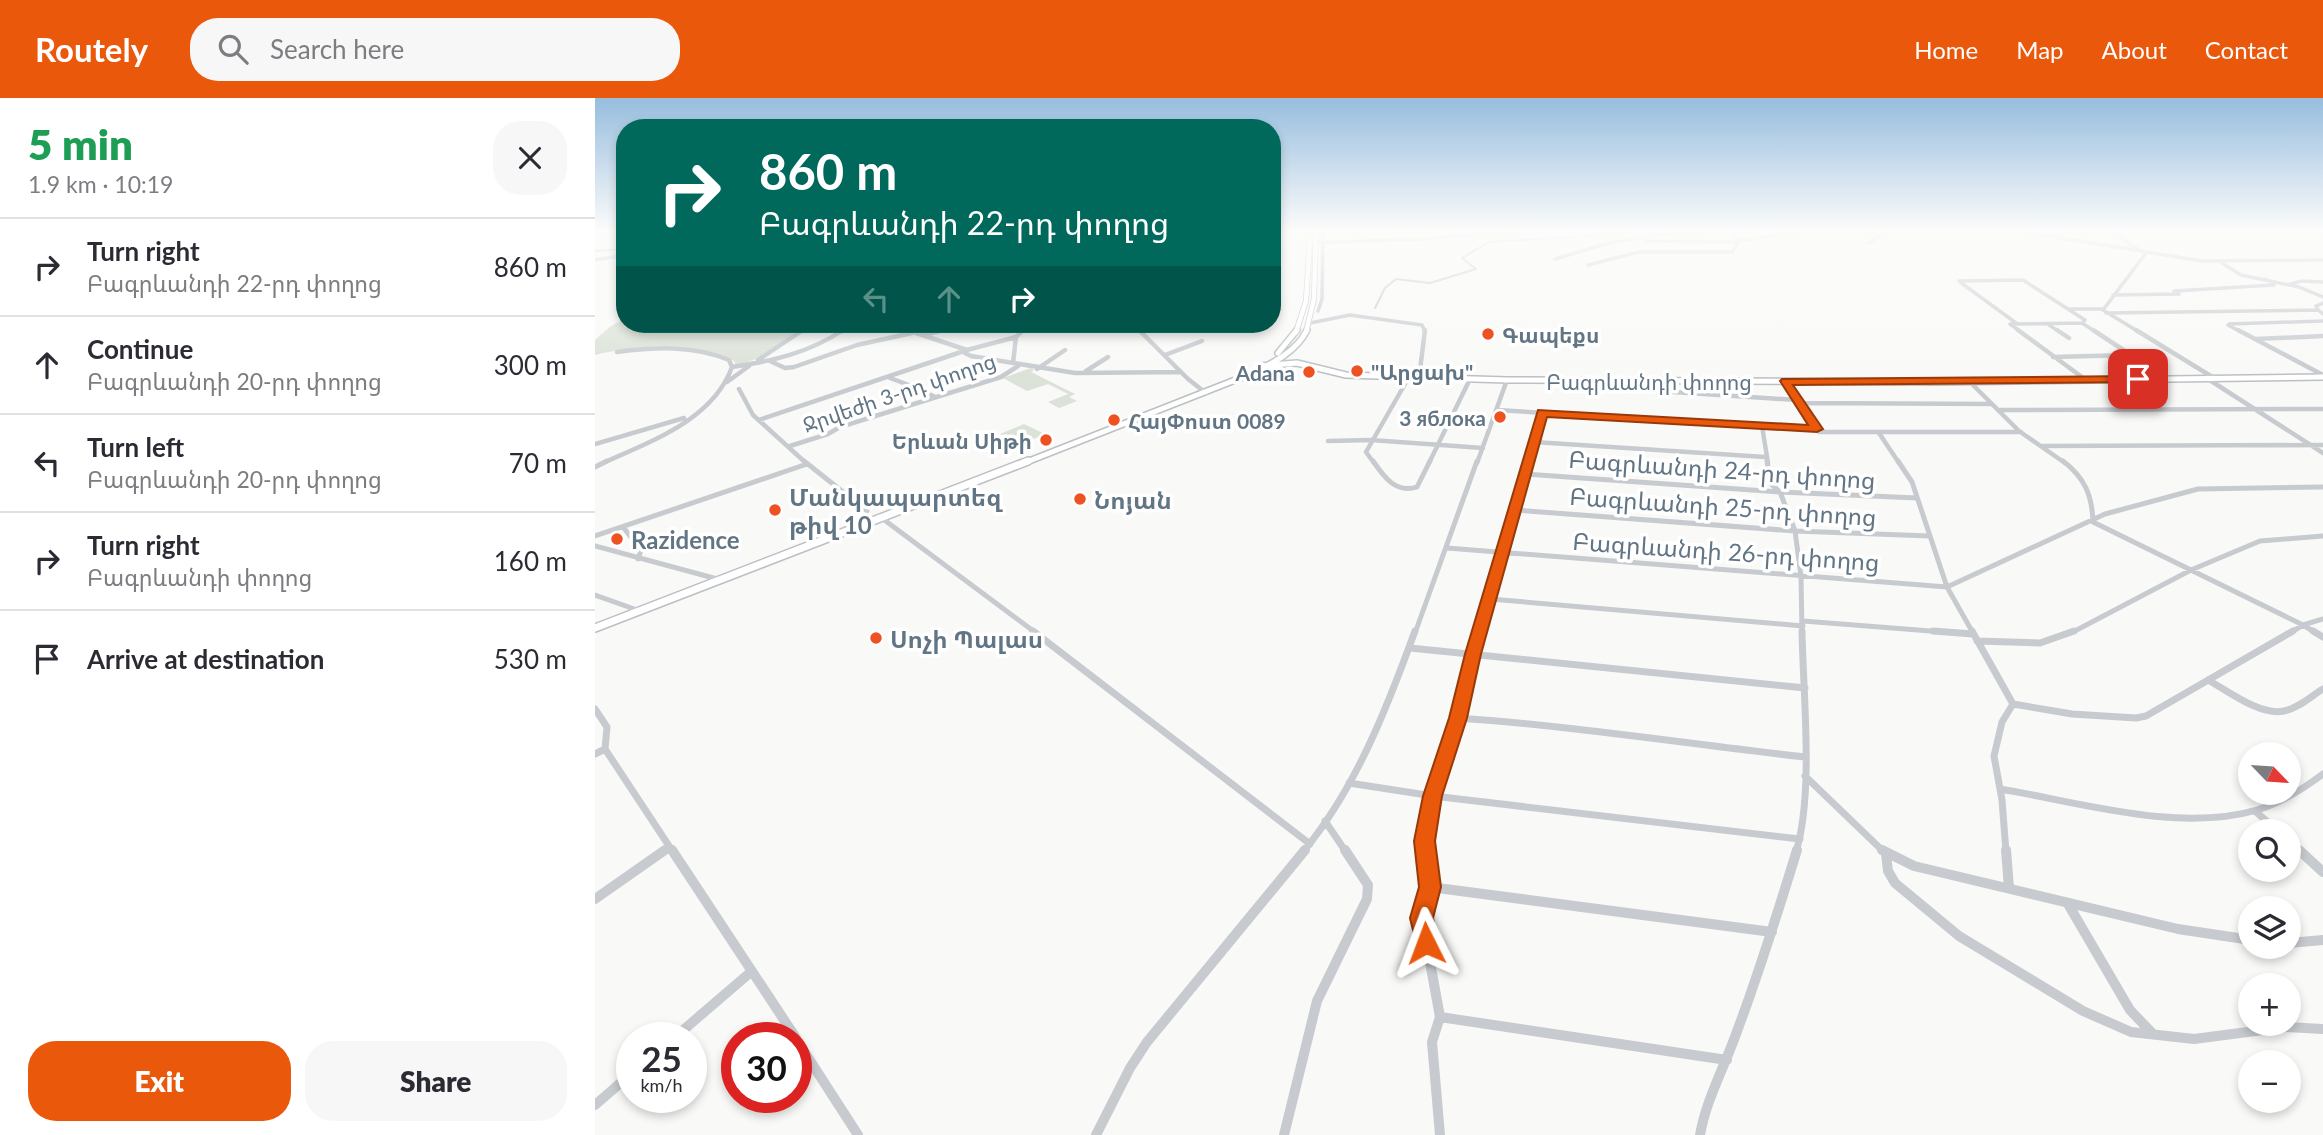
<!DOCTYPE html>
<html lang="en">
<head>
<meta charset="utf-8">
<style>
	:root { --surface:#fff; --page:#f7f7f7; --text:#2b2b33; --muted:#7c7c81; --line:#e1e1e2; --accent:#ea580c }
	body { margin:0; font-family:Lato,"Noto Sans Armenian",sans-serif; background:var(--page); color:var(--text); height:100vh; display:flex; flex-direction:column; font-size:26px; white-space:nowrap }
	* { box-sizing:border-box; margin:0 }
	p { font-size:23px; color:var(--muted) }
	.icon { flex:none; width:38px; height:38px; fill:none; stroke:currentColor; stroke-width:2; stroke-linecap:round; stroke-linejoin:round }
	.map { position:relative; flex:1; overflow:hidden }
	.panel { display:flex; flex-direction:column; background:var(--surface); width:595px }
	.panel>* { flex:none }
	.guide { position:absolute; left:21px; top:21px; width:665px; height:214px; border-radius:28px; box-shadow:0 4px 10px #0003; background:#00695c; color:#fff; overflow:hidden }
	.needle { width:46px; rotate:115deg }
	.buttons { position:absolute; left:1643px; top:644px; display:grid; gap:14px }
	.buttons a { display:grid; place-items:center; width:63px; height:63px; border-radius:50%; background:var(--surface); box-shadow:0 4px 10px #0003; font-size:35px }
	.speed { position:absolute; left:21px; top:924px; display:flex; gap:14px; font-size:35px; font-weight:700; text-align:center }
	.speed>* { display:grid; place-content:center; width:91px; height:91px; border-radius:50%; background:var(--surface); box-shadow:0 4px 10px #0003; line-height:1 }
	.speed small { font-size:18px; font-weight:400 }
	.speed .limit { border:10px solid #d22; background:#fff; color:#111 }
	.pin { position:absolute; display:grid; place-items:center; width:60px; height:60px; color:#fff; margin:-30px; border-radius:14px; box-shadow:0 4px 10px #0006 }
	.me { position:absolute; width:77px; margin:-38px; rotate:357deg; stroke-linejoin:round; filter:drop-shadow(0 0 5px #0008) }
	.turn { display:flex; align-items:center; gap:24px; height:147px; padding:0 28px; font-size:32px }
	.turn .icon { width:91px; height:91px; stroke-width:2.5 }
	.turn b { display:block; font-size:49px; line-height:60px }
	.lanes { display:flex; align-items:center; height:66px; padding:0 28px; background:#0003; justify-content:center; gap:35px; direction:ltr }
	.lanes .off { opacity:.35 }
	.round { display:grid; place-items:center; flex:none; width:74px; height:74px; border-radius:28px; background:var(--page) }
	.summary { display:flex; align-items:center; justify-content:space-between; height:119px; padding:0 28px }
	h1 { font-size:42px; font-weight:800; line-height:52px; color:#1e9e55 }
	.primary-button { display:flex; gap:14px; margin-top:auto; padding:14px 28px }
	.primary-button a { flex:1; height:80px; border-radius:28px; background:var(--accent); color:#fff; font-size:28px; font-weight:800; line-height:80px; text-align:center }
	.primary-button a+a { background:var(--page); color:var(--text) }
	ul { padding:0; list-style:none }
	li { display:flex; align-items:center; gap:21px; height:98px; padding:0 28px; border-top:2px solid var(--line) }
	li div { flex:1 }
	li b { display:block; font-size:26px }
	li em { font-style:normal }
	header { display:flex; align-items:center; gap:42px; box-sizing:border-box; height:98px; padding:0 35px; background:var(--accent); color:#fff }
	header strong { font-size:33px }
	nav { display:flex; gap:38px; margin-inline-start:auto; font-size:24px }
	.search { width:490px; height:63px; background:var(--page); display:flex; align-items:center; gap:18px; box-sizing:border-box; padding:0 24px; border-radius:28px; color:var(--muted); font-size:26px }
	main { display:flex; flex:1; min-height:0 }
	.map>svg:first-child { display:block }
	.green { fill:#dbe2d7 }
	.lines { fill:none; stroke-linecap:round; stroke-linejoin:round }
	.stream { stroke:#bfcbcf; stroke-width:2 }
	.major-far2-casing { stroke:#bcc0c4; stroke-width:6 }
	.major-far1-casing { stroke:#bcc0c4; stroke-width:8 }
	.major-casing { stroke:#bcc0c4; stroke-width:10 }
	.minor-far4 { stroke:#c7cbcf; stroke-width:3.5 }
	.minor-far3 { stroke:#c7cbcf; stroke-width:4.5 }
	.minor-far2 { stroke:#c7cbcf; stroke-width:5 }
	.minor-far1 { stroke:#c7cbcf; stroke-width:7 }
	.minor { stroke:#c7cbcf; stroke-width:10 }
	.major-far2 { stroke:#fff; stroke-width:4.5 }
	.major-far1 { stroke:#fff; stroke-width:5 }
	.major { stroke:#fff; stroke-width:7 }
	.route { fill:#ea580c; stroke:#983908; stroke-width:2 }
	.poi-dot { fill:#ee5222; stroke:#fff; stroke-width:2.5 }
	.labels { text-anchor:middle; dominant-baseline:central; stroke-width:7; stroke-linejoin:round; paint-order:stroke }
	.far-poi-label { font-size:21px; font-weight:bold; fill:#627584; stroke:#fff; text-anchor:start }
	.far-street-label { font-size:21px; fill:#627584; stroke:#fff }
	.street-label { font-size:24px; fill:#627584; stroke:#fff }
	.poi-label { font-size:24px; font-weight:bold; fill:#627584; stroke:#fff; text-anchor:start }
</style>
</head>
<body>
<header>
<strong>Routely</strong>
<div class="search"><svg class="icon" aria-label="search" viewBox="0 0 24 24"><circle cx="10" cy="10" r="6"/><path d="M15 15l6 6"/></svg>Search here</div>
<nav><a>Home</a><a>Map</a><a>About</a><a>Contact</a></nav>
</header>
<main>
<section class="panel">
<div class="summary"><div><h1>5 min</h1><p>1.9 km · 10:19</p></div><a class="round"><svg class="icon" aria-label="close" viewBox="0 0 24 24"><path d="M6 6l12 12M18 6L6 18"/></svg></a></div>
<ul>
<li><svg class="icon" aria-label="right" viewBox="0 0 24 24"><path d="M7 20v-9h11M14 6l5 5-5 5"/></svg><div><b>Turn right</b><p>Բագրևանդի 22-րդ փողոց</p></div><em>860 m</em></li>
<li><svg class="icon" aria-label="ahead" viewBox="0 0 24 24"><path d="M12 20V5M6 11l6-6 6 6"/></svg><div><b>Continue</b><p>Բագրևանդի 20-րդ փողոց</p></div><em>300 m</em></li>
<li><svg class="icon" aria-label="left" viewBox="0 0 24 24"><path d="M17 20v-9H6M10 6l-5 5 5 5"/></svg><div><b>Turn left</b><p>Բագրևանդի 20-րդ փողոց</p></div><em>70 m</em></li>
<li><svg class="icon" aria-label="right" viewBox="0 0 24 24"><path d="M7 20v-9h11M14 6l5 5-5 5"/></svg><div><b>Turn right</b><p>Բագրևանդի փողոց</p></div><em>160 m</em></li>
<li><svg class="icon" aria-label="arrive" viewBox="0 0 24 24"><path d="M6 21V4h12l-3 4 3 4H6"/></svg><div><b>Arrive at destination</b></div><em>530 m</em></li>
</ul>
<div class="primary-button"><a>Exit</a><a>Share</a></div>
</section>
<div class="map">
<svg width="1728" height="1037" viewBox="0 0 1728 1037">
	<rect width="100%" height="100%" fill="#f9f9f7"/>
	<path class="green" d="M30 221V226H215L164 260 141 268 139 263C98 242 44 247 0 257V242L16 228Z
		M436 270 439 272 436 274 480 296 474 299 482 303 464 310 453 304 473 296 453 286 432 293 408 280Z
		M429 326 450 336 426 346 405 336Z"/>
	<g class="lines">
		<path class="stream" d="M991 138 1040 132
			M0 153 30 151
			M780 210 790 190 801 181 835 185 881 171 867 160 894 144 980 139"/>
		<defs>
			<path id="major-far2" d="M701 234 711 203 715 142
				M711 234 719 201 721 132"/>
			<path id="major-far1" d="M683 255 702 232
				M664 268 702 265 751 277 912 282 1341 284 1728 279
				M429 365 658 275C678 265 702 253 712 232"/>
			<path id="major" d="M0 530 433 363"/>
		</defs>
		<use href="#major-far2" class="major-far2-casing"/>
		<use href="#major-far1" class="major-far1-casing"/>
		<use href="#major" class="major-casing"/>
		<path class="minor-far4" d="M1258 132 1287 137
			M1418 132 1607 163 1728 162
			M1516 132 1545 153
			M0 138 13 132
			M1051 143 1143 144
			M1143 143 1210 132
			M715 145 827 141 926 132
			M1274 145 1295 132
			M960 161 1014 145 1091 132
			M0 162 30 157
			M1627 165 1646 177 1704 189 1728 199
			M993 167 1044 154H1137L1143 144 1139 132
			M1364 183 1428 182 1490 222 1487 225 1501 234
			M1365 184 1421 225
			M1695 186 1707 183 1728 184
			M1518 197 1584 196 1579 193 1679 187 1670 181
			M1475 211H1508
			M1723 212 1721 208 1728 205
			M723 213 727 201 728 132
			M1511 215 1723 212 1728 216
			M715 225 755 217 827 227 830 234
			M293 226 317 234
			M533 226 546 234
			M586 226 597 230
			M1634 226 1728 223
			M1454 227 1465 234
			M1633 227 1646 234
			M543 231 553 226
			M205 234 217 226
			M246 234 258 226
			M341 234 373 226
			M427 234 430 226
			M1426 234 1415 226 1487 225
			M1544 234 1508 212 1551 155"/>
		<path class="minor-far3" d="M312 232 372 252 370 255 376 258 480 275 586 274
			M544 232 593 281 611 295
			M1423 232 1491 282
			M1462 232 1474 240
			M1498 232 1536 257
			M1541 232 1619 280
			M1643 232 1728 277
			M329 237 348 232
			M1661 241 1728 238
			M570 257 607 243
			M1458 259 1534 257
			M163 262 208 232
			M175 263 190 270 199 269 262 247 317 235
			M418 265 421 239
			M137 269C177 263 214 255 248 232
			M442 271 470 252
			M491 273 513 259
			M295 280 314 287
			M824 280 830 232
			M1613 281 1728 355
			M1074 283 1078 294 1202 302
			M132 284 154 268
			M1375 284 1424 333 1470 365
			M144 291 158 317 211 365
			M326 292 340 299
			M1204 305 1397 306
			M902 312 1167 328
			M1403 312 1728 311
			M164 322 372 252 421 239 428 232
			M1222 331 1224 334H1426
			M1284 335 1304 365
			M733 343 776 342 888 350
			M939 344 1170 359
			M0 346 89 320
			M195 348 233 336 245 329 406 279 423 268
			M1447 348 1728 347
			M8 365C56 343 118 322 137 269L134 262C98 247 60 249 22 254
			M779 365 771 354 814 279
			M834 365 875 281
			M882 365 912 282
			M933 365 947 315
			M1173 365 1167 328 1222 331 1190 283"/>
		<path class="minor-far2" d="M209 363 272 413
			M778 363C789 379 801 396 822 389L835 363
			M1172 363 1176 386 1185 394 1200 433 1206 478 1207 535
			M1303 363 1317 384 1352 489 1378 535
			M1468 363C1490 380 1497 397 1498 424
			M0 369 12 363
			M930 376 1185 394 1322 400
			M920 412 1200 433 1334 438
			M284 418 441 535
			M1498 424 1708 527 1728 521
			M28 429 46 452 43 461
			M0 438 212 366
			M0 448 126 482
			M852 450 1352 489 1510 416 1603 391 1728 389
			M0 497 45 513
			M895 501 1208 528
			M1208 523 1361 535
			M820 535 882 363
			M884 535 933 363
			M1476 535 1596 472 1665 443 1728 438
			M1695 535 1708 527 1721 535"/>
		<path class="minor-far1" d="M438 533 715 746
			M1338 533 1378 536
			M1377 533 1418 606 1407 624 1399 658 1407 702 1411 754
			M1718 533 1728 539
			M1382 543 1445 545 1479 533
			M815 550 1210 590
			M1613 582C1633 593 1665 618 1689 613 1704 610 1716 598 1728 591
			M1418 606 1477 616 1541 620 1551 618 1698 533
			M0 611 12 629 10 651 78 754
			M863 620C979 628 1094 646 1210 659
			M0 656 10 651
			M1210 678 1289 754
			M754 685 838 698 1205 741
			M1405 691C1484 704 1583 735 1662 712 1686 705 1708 691 1728 676
			M1660 713 1683 733
			M730 723 751 754
			M1694 743 1706 754
			M67 754 73 750
			M708 754C761 690 792 610 820 533
			M831 754C826 710 850 664 862 623 871 593 876 563 885 533
			M1201 754C1219 695 1208 596 1207 533"/>
		<path class="minor" d="M77 752 201 940
			M831 752 835 789 827 820 845 919 837 944 845 1037
			M1287 752 1319 768 1583 831 1656 842
			M1411 752 1414 790
			M1704 752 1728 774
			M1291 756 1293 773 1300 785 1364 838 1488 913 1536 934 1599 941 1691 929 1728 931
			M835 789 1177 834
			M0 801 70 752
			M1473 806 1535 912 1557 935
			M1694 845 1728 842
			M845 919 1132 962
			M79 940 157 873
			M201 941 263 1037
			M0 1007 37 975
			M501 1037 535 970 552 944 710 752
			M689 1037 722 903 772 801 773 787 750 752
			M1105 1037C1111 1002 1129 970 1141 936 1164 875 1183 814 1202 752"/>
		<use href="#major-far2" class="major-far2"/>
		<use href="#major-far1" class="major-far1"/>
		<use href="#major" class="major"/>
	</g>
	<linearGradient id="sky" x2="0" y2="1"><stop stop-color="#97bdde"/><stop offset="0.48" stop-color="#fcfcfb"/><stop offset="1" stop-color="#fcfcfb" stop-opacity="0"/></linearGradient>
	<rect width="1728" height="277" fill="url(#sky)"/>
	<path class="route" d="M1543 278 1548 281 1547 284 1198 287 1228 331 1222 334 952 319 886 556 872 620 847 698 840 743 846 789 838 820 843 845 839 852 831 855 823 852 815 820 824 789 819 743 828 698 854 620 870 556 943 312 1213 327 1185 283 1187 281Z"/>
	<g class="poi-dot">
		<circle cx="893" cy="236" r="7"/>
		<circle cx="762" cy="273" r="7"/>
		<circle cx="714" cy="274" r="7"/>
		<circle cx="905" cy="319" r="7"/>
		<circle cx="519" cy="322" r="7"/>
		<circle cx="451" cy="342" r="7"/>
		<circle cx="485" cy="401" r="7"/>
		<circle cx="180" cy="412" r="7"/>
		<circle cx="22" cy="441" r="7"/>
		<circle cx="281" cy="540" r="7"/>
	</g>
	<g class="labels">
		<g class="far-poi-label">
			<text x="907" y="236">Գապեքս</text>
			<text x="776" y="273">"Արցախ"</text>
			<text x="700" y="274" text-anchor="end">Adana</text>
			<text x="891" y="319" text-anchor="end">3 яблока</text>
			<text x="533" y="322">ՀայՓոստ 0089</text>
			<text x="437" y="342" text-anchor="end">Երևան Սիթի</text>
		</g>
		<g class="far-street-label">
			<text x="1054" y="283">Բագրևանդի փողոց</text>
			<text transform="translate(304 294) rotate(-19)">Ջրվեժի 3-րդ փողոց</text>
		</g>
		<g class="street-label">
			<text transform="translate(1127 371) rotate(4)">Բագրևանդի 24-րդ փողոց</text>
			<text transform="translate(1128 408) rotate(4)">Բագրևանդի 25-րդ փողոց</text>
			<text transform="translate(1131 453) rotate(4)">Բագրևանդի 26-րդ փողոց</text>
		</g>
		<g class="poi-label">
			<text x="194" y="398">Մանկապարտեզ<tspan x="194" dy="28">թիվ 10</tspan></text>
			<text x="499" y="401">Նոյան</text>
			<text x="36" y="441">Razidence</text>
			<text x="295" y="540">Սոչի Պալաս</text>
		</g>
	</g>
</svg>
<div class="buttons">
<a><svg class="needle" viewBox="-14 -14 28 28"><path d="M0-13l5 13h-10z" fill="#e53935"/><path d="M0 13l5-13h-10z" fill="#7c7c81"/></svg></a>
<a><svg class="icon" aria-label="search" viewBox="0 0 24 24"><circle cx="10" cy="10" r="6"/><path d="M15 15l6 6"/></svg></a>
<a><svg class="icon" aria-label="layers" viewBox="0 0 24 24"><path d="M12 4l9 5-9 5-9-5zM3 14l9 5 9-5"/></svg></a>
<a>+</a>
<a>−</a>
</div>
<div class="speed"><div>25<small>km/h</small></div><div class="limit">30</div></div>
<div class="pin" style="left:1543px;top:281px;background:#d93025"><svg class="icon" aria-label="arrive" viewBox="0 0 24 24"><path d="M6 21V4h12l-3 4 3 4H6"/></svg></div>
<svg class="me" style="left:831px;top:845px" viewBox="-20 -20 40 40"><path d="M0-17L14 15 0 8-14 15z" fill="#ea580c" stroke="#fff" stroke-width="4"/></svg>
<div class="guide">
<div class="turn"><svg class="icon" aria-label="right" viewBox="0 0 24 24"><path d="M7 20v-9h11M14 6l5 5-5 5"/></svg><div><b>860 m</b>Բագրևանդի 22-րդ փողոց</div></div>
<div class="lanes"><svg class="icon off" aria-label="left" viewBox="0 0 24 24"><path d="M17 20v-9H6M10 6l-5 5 5 5"/></svg><svg class="icon off" aria-label="ahead" viewBox="0 0 24 24"><path d="M12 20V5M6 11l6-6 6 6"/></svg><svg class="icon" aria-label="right" viewBox="0 0 24 24"><path d="M7 20v-9h11M14 6l5 5-5 5"/></svg></div>
</div>
</div>
</main>
</body>
</html>
